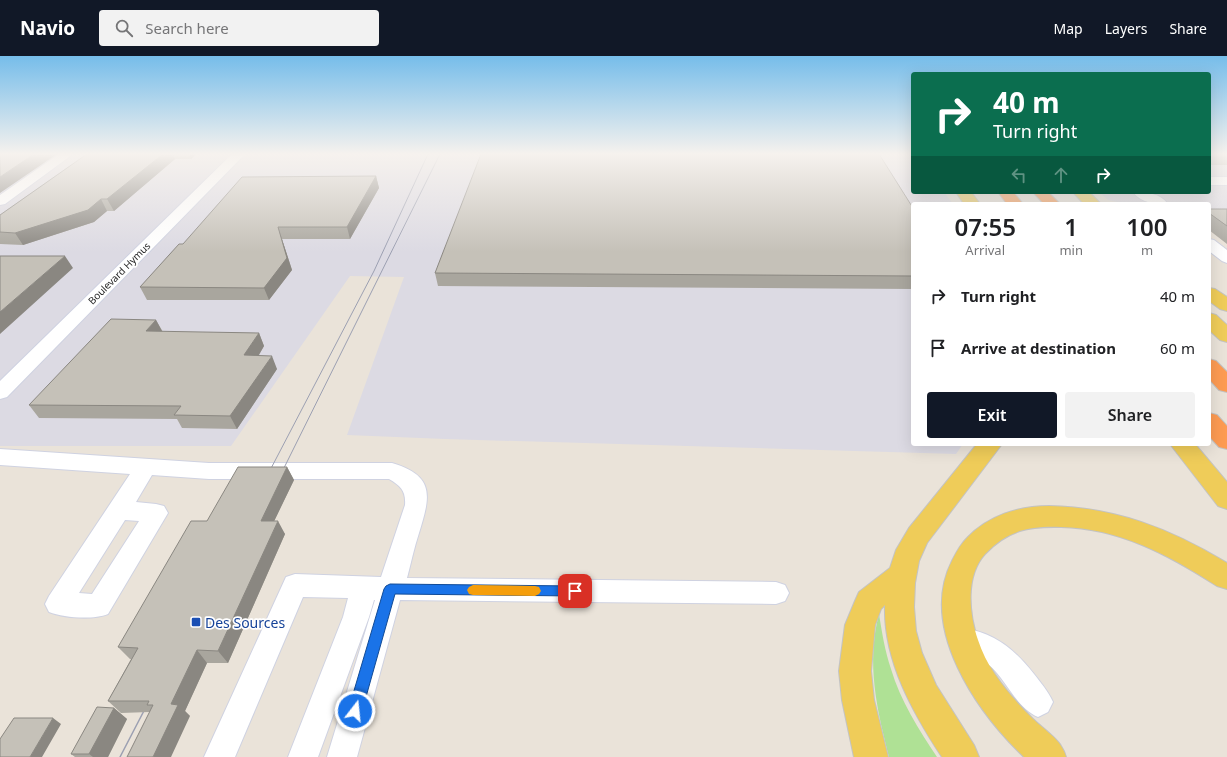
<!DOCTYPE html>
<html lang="en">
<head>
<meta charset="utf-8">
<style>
	:root { --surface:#fff; --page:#f2f2f2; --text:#202124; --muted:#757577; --accent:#111827 }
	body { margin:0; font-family:"Noto Sans",sans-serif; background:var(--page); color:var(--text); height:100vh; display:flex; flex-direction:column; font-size:15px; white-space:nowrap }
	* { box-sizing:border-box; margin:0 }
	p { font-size:13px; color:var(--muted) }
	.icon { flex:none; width:22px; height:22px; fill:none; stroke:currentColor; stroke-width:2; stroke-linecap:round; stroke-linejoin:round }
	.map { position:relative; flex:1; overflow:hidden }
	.side { position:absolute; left:911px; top:146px; width:300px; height:244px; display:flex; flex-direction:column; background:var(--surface); border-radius:4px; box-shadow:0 4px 16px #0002 }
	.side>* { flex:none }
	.guide { position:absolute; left:911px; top:16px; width:300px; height:122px; border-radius:4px; box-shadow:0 4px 16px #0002; background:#0b6e4f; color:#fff; overflow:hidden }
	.pin { position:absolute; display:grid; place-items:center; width:34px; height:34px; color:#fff; margin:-17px; border-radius:8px; box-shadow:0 2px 6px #0006 }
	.me { position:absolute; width:44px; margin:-22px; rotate:16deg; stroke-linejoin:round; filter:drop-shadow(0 0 3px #0008) }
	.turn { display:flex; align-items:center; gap:14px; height:84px; padding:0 16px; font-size:18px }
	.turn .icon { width:52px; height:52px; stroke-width:2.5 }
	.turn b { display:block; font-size:28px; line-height:34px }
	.lanes { display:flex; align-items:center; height:38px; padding:0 16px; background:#0003; justify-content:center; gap:20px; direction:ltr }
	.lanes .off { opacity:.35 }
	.eta { display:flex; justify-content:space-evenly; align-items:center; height:68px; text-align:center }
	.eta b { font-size:24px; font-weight:600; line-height:28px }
	.cta { display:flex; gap:8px; margin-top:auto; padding:8px 16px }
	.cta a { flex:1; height:46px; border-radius:4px; background:var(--accent); color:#fff; font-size:16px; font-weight:600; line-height:46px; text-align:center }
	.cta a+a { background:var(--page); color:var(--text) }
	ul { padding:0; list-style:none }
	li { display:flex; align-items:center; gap:12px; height:52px; padding:0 16px }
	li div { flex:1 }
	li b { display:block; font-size:15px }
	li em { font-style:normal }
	header { display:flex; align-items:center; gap:24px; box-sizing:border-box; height:56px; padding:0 20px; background:var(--accent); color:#fff }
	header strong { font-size:19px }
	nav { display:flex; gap:22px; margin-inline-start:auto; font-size:14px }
	.search { width:280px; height:36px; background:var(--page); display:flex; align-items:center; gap:10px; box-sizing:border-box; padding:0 14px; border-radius:4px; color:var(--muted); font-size:15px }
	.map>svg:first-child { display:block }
	.industrial { fill:#dcdae3 }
	.green { fill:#afe195 }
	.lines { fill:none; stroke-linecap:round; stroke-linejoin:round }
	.minor-casing { stroke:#cfd2e1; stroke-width:2 }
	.major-casing { stroke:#c3c3c3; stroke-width:2 }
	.highway-casing { stroke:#c3c3c3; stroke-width:2 }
	.minor { fill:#fff; fill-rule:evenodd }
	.major { fill:#efcc59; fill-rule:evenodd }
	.highway { fill:#fd9b52; fill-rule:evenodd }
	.tram-far1 { stroke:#9ca0b2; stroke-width:1 }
	.tram { stroke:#9ca0b2; stroke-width:1.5 }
	.wall { fill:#a9a69e }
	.shaded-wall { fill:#8a8781 }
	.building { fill:#c5c1b8; stroke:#8a8781 }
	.route { fill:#1a73e8; stroke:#114b97 }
	.slow { fill:#f59e0b }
	.transit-dot { fill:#1a4fb4; stroke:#fff; stroke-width:1.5 }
	.labels { text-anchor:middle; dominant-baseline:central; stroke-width:3.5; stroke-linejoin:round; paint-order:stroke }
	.far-street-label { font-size:10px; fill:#282828; stroke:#fff }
	.near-transit-label { font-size:14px; fill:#164399; stroke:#fff; text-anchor:start }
</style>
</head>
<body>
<header>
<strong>Navio</strong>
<div class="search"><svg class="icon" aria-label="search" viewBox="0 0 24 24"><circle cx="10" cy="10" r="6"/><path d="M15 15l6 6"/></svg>Search here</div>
<nav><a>Map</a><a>Layers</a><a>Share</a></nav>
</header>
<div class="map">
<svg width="1227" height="701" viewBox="0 0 1227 701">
	<rect width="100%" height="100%" fill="#eae3d9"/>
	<path class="industrial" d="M0 98H913V136H944L953 148H913V388H963L956 398 445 383 347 379 404 221 350 220 231 390H0Z
		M1209 98H1227V153H1209V148H1126L1108 144 1099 136H1209Z"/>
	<path class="green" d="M879 558C882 577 885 595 891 613 900 644 919 674 937 701H889C877 654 866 607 879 558Z"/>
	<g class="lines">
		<defs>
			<path id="minor" d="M59 98H73L5 148 0 149V139Z
				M232 98H245L7 341 0 343V325Z
				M1209 121H1227V129H1209Z
				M1133 136C1146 136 1160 137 1168 148 1155 148 1141 147 1133 136Z
				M1209 183 1214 184 1227 194V207L1222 205 1209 195Z
				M0 393 209 407H392C436 420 430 441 419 477 414 492 411 507 407 522L776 526 785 529 789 537 785 545 776 548 400 544 357 701H327L375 544H374L369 561 318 701H288L343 561 348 542 303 541 235 701H204L286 521 295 518 381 521 405 449C406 435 401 430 389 423H209L152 419 136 446 156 448 164 450 168 457 108 558C93 564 64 562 49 556L45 548 49 540 130 418 0 409ZM125 464 139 465 92 538 79 537Z
				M964 572C995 577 1015 594 1034 618 1041 627 1048 635 1053 646L1048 656 1038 661C1016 652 1007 624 989 609 978 600 967 599 954 594L950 585 954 576Z"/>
			<path id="major" d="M956 136H971L980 148H964Z
				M1073 136H1089L1101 148H1084Z
				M1209 232 1215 233 1227 241V255L1220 253 1209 245Z
				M1209 257 1216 259 1227 269V286L1220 284 1209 274Z
				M977 388H1002L927 487 919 505 915 527 914 551 916 575 922 597 936 629 974 689 979 701H942C913 657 883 604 885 549L881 553 875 569 871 615 874 644 888 701H854L842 644 839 615 845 569 855 545 859 536 890 512 896 494 909 472Z
				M1170 388H1195L1227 426V453L1218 450Z
				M1049 450C1115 451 1171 473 1227 507V533L1217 530C1169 499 1119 472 1061 471 1029 470 1008 474 985 498 965 520 969 558 978 584 988 615 1011 641 1033 663 1040 670 1057 682 1061 690 1063 693 1065 697 1066 701H1024C977 656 918 572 952 505 956 497 960 489 967 482 988 460 1018 450 1049 450Z"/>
			<path id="highway" d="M998 136H1013L1023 148H1007Z
				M1033 136H1048L1060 148H1044Z
				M1209 303 1216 305 1227 316V336L1219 334 1209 323Z
				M1209 357 1217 359 1227 370V393L1219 391 1209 380Z"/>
		</defs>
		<use href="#minor" class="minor-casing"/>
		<use href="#major" class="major-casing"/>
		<use href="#highway" class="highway-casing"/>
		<use href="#minor" class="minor"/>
		<use href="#major" class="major"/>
		<use href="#highway" class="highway"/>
		<path class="tram-far1" d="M266 422 374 215 428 98
			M279 422 440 98"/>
		<path class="tram" d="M120 701 148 647"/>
	</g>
	<path class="wall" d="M87 98H196L191 103H175L114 155H107L94 166 23 189 0 188V159Z
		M1209 98H1227V109H1209Z
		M376 120 379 132 350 183H282L292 214 269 244H147L140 231 183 188Z
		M913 152V233L438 230 435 217Z
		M1209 153H1227V188L1209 174Z
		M156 264 163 276 259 277 264 290 259 299 277 313 237 373 182 372 177 363 39 362 29 349Z
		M287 411 294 424 274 465 285 478 228 607H207L185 655 190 660 149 656 121 657 108 645 131 603H130L118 591Z
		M114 652 127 663 108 701H75L71 698Z"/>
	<path class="shaded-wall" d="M34 98H57L0 137V121Z
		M163 98H173L175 103 114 155 107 143Z
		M189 98H196L191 103Z
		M376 120 379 132 350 183 347 171Z
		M101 143 107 155 94 166 23 189 15 177Z
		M278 171 292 214 269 244 264 232Z
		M65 200 73 212 0 278V256Z
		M156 264 163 277 146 275Z
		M259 277 264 290 251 312 244 299Z
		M272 300 277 313 237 373 230 360Z
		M287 411 294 424 268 478 261 465Z
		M278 465 285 478 228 607 218 595Z
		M197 594 207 607 185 655 190 660 171 701H153L171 648Z
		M114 652 127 663 108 701H93L89 698Z
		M53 662 61 668 42 701H30Z"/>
	<path class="building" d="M0 98H34L0 121Z
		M87 98H163L107 143H101L88 154 15 177 0 176V159Z
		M481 98H879L913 152V220L435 217Z
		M376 120 347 171H278L287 202 264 232 140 231 179 188H183L242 121Z
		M1209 153H1227V170L1209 157Z
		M0 200H65L0 256Z
		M111 263 156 264 146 275 259 277 244 299 272 300 230 360 174 359 181 350 29 349Z
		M238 411H287L261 465H278L218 595 197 594 171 648 178 649 153 701H127L153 649H147L149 645H108L138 592 118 591 191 465H207Z
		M97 651 114 652 89 698H71Z
		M14 662H53L30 701H0V683Z"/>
	<linearGradient id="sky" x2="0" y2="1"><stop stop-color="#76bdea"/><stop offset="0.5" stop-color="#f6f2ee"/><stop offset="1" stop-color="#f6f2ee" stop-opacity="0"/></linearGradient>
	<rect width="1227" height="196" fill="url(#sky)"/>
	<path class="route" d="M390 528 575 530 579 531 580 535 579 539 575 540 395 538 362 655 360 660 355 662 350 660 348 655 384 533 386 530Z"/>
	<path class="slow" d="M473 529 535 530 539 531 541 535 539 538 535 540 473 539 469 538 467 534 469 531Z"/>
	<rect class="transit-dot" x="191" y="561" width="10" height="10" rx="2"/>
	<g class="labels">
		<g class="far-street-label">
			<text transform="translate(119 217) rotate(-45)">Boulevard Hymus</text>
		</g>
		<g class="near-transit-label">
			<text x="205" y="566">Des Sources</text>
		</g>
	</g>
</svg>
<div class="pin" style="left:575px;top:535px;background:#d93025"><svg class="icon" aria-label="arrive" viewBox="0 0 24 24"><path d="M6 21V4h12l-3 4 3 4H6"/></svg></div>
<svg class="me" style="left:355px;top:655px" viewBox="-20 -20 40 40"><circle r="17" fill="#1a73e8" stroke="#fff" stroke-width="3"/><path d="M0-11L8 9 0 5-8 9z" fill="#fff"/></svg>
<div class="guide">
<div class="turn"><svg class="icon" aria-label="right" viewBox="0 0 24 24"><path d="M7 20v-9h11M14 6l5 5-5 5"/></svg><div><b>40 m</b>Turn right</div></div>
<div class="lanes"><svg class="icon off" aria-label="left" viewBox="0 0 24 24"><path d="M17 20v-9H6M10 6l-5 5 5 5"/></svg><svg class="icon off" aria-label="ahead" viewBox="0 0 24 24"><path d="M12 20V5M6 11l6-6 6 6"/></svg><svg class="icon" aria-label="right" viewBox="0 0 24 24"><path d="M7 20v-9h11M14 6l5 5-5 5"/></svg></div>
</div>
<section class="side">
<div class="eta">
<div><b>07:55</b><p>Arrival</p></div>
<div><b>1</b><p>min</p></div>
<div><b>100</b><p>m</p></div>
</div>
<ul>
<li><svg class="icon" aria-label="right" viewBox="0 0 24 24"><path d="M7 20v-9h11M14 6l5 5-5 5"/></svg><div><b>Turn right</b></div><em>40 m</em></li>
<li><svg class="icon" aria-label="arrive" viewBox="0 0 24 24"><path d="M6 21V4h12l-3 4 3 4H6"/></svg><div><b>Arrive at destination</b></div><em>60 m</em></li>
</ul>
<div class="cta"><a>Exit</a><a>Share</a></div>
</section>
</div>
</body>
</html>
